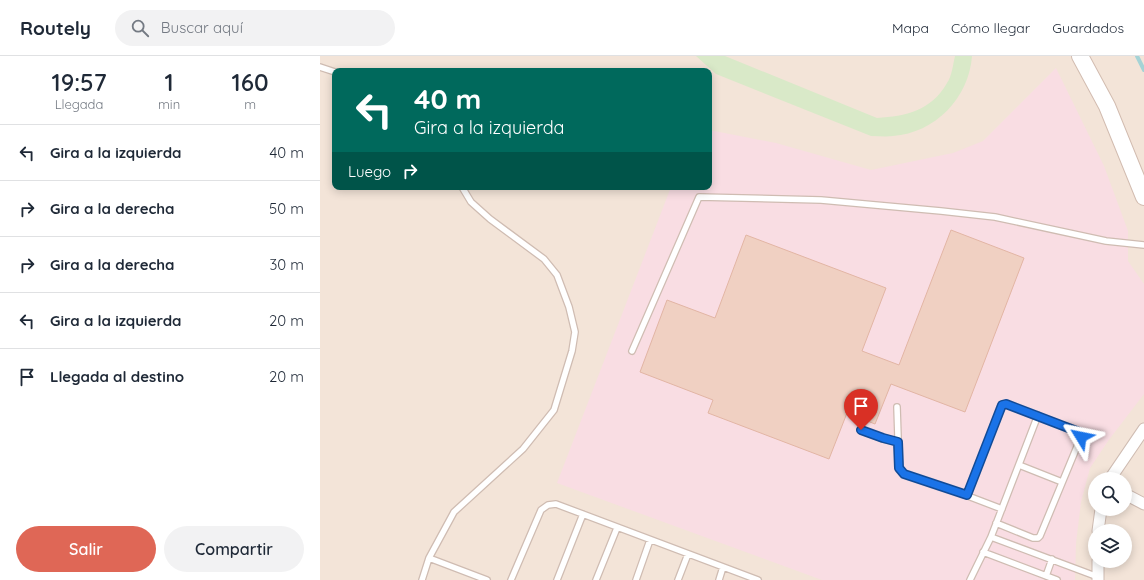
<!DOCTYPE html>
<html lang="es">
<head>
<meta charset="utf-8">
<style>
	:root { --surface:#fff; --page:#f2f2f3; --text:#1f2937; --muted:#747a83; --line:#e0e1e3; --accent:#df6756 }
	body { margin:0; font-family:Quicksand,sans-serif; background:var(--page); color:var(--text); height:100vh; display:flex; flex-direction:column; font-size:15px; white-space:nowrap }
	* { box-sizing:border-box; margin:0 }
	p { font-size:13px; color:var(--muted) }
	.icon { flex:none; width:22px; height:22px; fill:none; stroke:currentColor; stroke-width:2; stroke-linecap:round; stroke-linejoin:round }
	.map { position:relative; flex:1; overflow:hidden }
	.sheet { display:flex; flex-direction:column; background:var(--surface); width:320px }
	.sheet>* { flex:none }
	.hud { position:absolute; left:12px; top:12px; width:380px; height:122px; border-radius:8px; box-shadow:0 2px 10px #0003; background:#00695c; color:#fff; overflow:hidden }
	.fabs { position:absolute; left:768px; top:416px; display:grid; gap:8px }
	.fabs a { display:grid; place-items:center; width:44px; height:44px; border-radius:50%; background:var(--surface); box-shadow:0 2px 10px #0003; font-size:20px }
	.pin { position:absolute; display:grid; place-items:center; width:34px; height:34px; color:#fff; margin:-41px -17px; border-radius:50% 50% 50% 0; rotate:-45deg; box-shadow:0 0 4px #0007 }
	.pin .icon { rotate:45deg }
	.me { position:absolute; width:44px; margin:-22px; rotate:305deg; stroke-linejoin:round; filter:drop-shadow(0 0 3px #0008) }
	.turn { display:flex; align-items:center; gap:14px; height:84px; padding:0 16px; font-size:18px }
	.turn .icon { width:52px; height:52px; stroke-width:2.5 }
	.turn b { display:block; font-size:28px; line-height:34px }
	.then { display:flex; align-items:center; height:38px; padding:0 16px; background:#0003; gap:8px; font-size:15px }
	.eta { display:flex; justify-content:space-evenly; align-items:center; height:68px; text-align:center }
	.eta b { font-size:24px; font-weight:600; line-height:28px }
	.cta { display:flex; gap:8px; margin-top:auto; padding:8px 16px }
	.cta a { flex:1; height:46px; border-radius:24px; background:var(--accent); color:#fff; font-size:16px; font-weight:600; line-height:46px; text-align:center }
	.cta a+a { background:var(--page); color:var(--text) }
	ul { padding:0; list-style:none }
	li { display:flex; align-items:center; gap:12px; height:56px; padding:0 16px; border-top:1px solid var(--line) }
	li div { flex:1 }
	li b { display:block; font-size:15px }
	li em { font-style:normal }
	header { display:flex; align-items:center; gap:24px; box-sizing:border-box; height:56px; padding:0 20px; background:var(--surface); border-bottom:1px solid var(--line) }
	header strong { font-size:19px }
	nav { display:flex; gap:22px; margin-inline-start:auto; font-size:14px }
	.search { width:280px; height:36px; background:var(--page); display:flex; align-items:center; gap:10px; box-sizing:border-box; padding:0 14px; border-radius:22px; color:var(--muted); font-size:15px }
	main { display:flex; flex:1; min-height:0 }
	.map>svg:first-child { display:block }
	.residential { fill:#f3e4d8; fill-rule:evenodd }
	.medical { fill:#f9dde3 }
	.green { fill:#d9e9c8 }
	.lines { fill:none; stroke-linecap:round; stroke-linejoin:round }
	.stream { stroke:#a5d3d6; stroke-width:4 }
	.building { fill:#f0d0c2; stroke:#e2b5a4 }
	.service-casing { stroke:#cfbcb2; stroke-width:8 }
	.minor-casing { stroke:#cfbcb2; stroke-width:13 }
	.secondary-casing { stroke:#d2bcb0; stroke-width:18 }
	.service { stroke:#fff; stroke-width:5.5 }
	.minor { stroke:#fff; stroke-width:11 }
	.secondary { stroke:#fff; stroke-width:16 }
	.route-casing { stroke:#114b97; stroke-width:10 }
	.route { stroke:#1a73e8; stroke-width:7 }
</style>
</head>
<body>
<header>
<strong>Routely</strong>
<div class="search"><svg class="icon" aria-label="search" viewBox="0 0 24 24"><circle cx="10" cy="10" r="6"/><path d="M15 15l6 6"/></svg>Buscar aquí</div>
<nav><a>Mapa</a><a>Cómo llegar</a><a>Guardados</a></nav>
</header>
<main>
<section class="sheet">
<div class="eta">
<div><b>19:57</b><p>Llegada</p></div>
<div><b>1</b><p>min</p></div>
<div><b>160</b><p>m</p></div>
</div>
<ul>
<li><svg class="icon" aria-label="left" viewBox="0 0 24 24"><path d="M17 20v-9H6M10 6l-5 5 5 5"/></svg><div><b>Gira a la izquierda</b></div><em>40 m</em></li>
<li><svg class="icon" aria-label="right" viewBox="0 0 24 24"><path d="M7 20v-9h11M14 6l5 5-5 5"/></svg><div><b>Gira a la derecha</b></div><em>50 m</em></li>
<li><svg class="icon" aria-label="right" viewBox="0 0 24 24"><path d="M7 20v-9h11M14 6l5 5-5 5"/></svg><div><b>Gira a la derecha</b></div><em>30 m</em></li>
<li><svg class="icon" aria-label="left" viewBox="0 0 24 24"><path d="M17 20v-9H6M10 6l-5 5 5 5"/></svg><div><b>Gira a la izquierda</b></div><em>20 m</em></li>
<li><svg class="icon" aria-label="arrive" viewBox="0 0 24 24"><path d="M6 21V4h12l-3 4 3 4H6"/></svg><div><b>Llegada al destino</b></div><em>20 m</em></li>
</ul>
<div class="cta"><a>Salir</a><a>Compartir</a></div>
</section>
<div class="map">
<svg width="824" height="524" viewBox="0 0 824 524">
	<rect width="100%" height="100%" fill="#fcf3ea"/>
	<path class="residential" d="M0 0H824V524H0ZM15 15H389V131H15ZM775 423H805V453H775ZM775 475H805V505H775Z"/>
	<path class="medical" d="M736 12 784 110 808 175V205L824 228V338L788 385 770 412 761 446 756 487 755 524H502L237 427 351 131H389V74L456 87 551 114 633 97 663 85Z"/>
	<path class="green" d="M376 0H405L557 62C586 60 611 55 627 27 632 20 633 8 635 0H652C649 42 615 77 573 80 566 81 558 80 551 80L396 18Z"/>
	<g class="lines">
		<path class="stream" d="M817 0 824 14"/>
	</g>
	<path class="building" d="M631 174 704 202 645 356 571 328 555 368 527 357 509 403 388 357 393 344 320 316 347 244 395 262 426 179 566 232 542 295 579 309Z"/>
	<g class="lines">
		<defs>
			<path id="service" d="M0 11 15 16
				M312 295 379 141 501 144 621 155 675 161 786 185 824 189
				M577 351 579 412 584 418 627 432 682 453
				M541 374 563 383 578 386
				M699 409 742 426
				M647 439 682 349 686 348 759 376 761 381 720 480 718 482H713L676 467
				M671 481 778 521
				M663 496 737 524
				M109 502 167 524
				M726 520 732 503
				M102 524 109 502 134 456 203 393 234 354 252 295 255 276 249 251 237 219 224 203 170 163 151 146 142 131
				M191 524 221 454 228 449 236 448 438 524
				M237 524 263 458
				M276 524 297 472
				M316 524 330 484
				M358 524 368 498
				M399 524 403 511
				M650 524 671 481 718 359"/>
			<path id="minor" d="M790 423 824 373
				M805 438 824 448
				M778 475 781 453
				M778 505V524"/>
			<path id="secondary" d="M760 0 787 50 824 141"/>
		</defs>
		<use href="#service" class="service-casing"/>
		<use href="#minor" class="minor-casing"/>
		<use href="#secondary" class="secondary-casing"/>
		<use href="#service" class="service"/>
		<use href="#minor" class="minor"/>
		<use href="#secondary" class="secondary"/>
	</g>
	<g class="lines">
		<defs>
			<path id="route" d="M541 374 563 382 578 386 579 412 584 418 647 439 682 349 686 348 759 376 761 381"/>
		</defs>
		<use href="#route" class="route-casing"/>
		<use href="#route" class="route"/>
	</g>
</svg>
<div class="fabs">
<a><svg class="icon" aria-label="search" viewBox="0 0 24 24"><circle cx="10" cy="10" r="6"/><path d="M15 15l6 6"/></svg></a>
<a><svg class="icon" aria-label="layers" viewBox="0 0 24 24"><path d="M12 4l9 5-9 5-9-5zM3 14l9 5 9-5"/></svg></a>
</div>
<div class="pin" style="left:541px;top:374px;background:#d93025"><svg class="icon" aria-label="arrive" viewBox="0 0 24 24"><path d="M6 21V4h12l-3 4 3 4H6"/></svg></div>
<svg class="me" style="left:761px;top:381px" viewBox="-20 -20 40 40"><path d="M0-17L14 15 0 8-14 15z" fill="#1a73e8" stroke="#fff" stroke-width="4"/></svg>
<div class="hud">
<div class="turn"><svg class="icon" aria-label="left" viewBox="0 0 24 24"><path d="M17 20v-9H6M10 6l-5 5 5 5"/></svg><div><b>40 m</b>Gira a la izquierda</div></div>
<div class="then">Luego<svg class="icon" aria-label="right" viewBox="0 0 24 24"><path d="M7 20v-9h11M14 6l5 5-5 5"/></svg></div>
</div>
</div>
</main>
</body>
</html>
